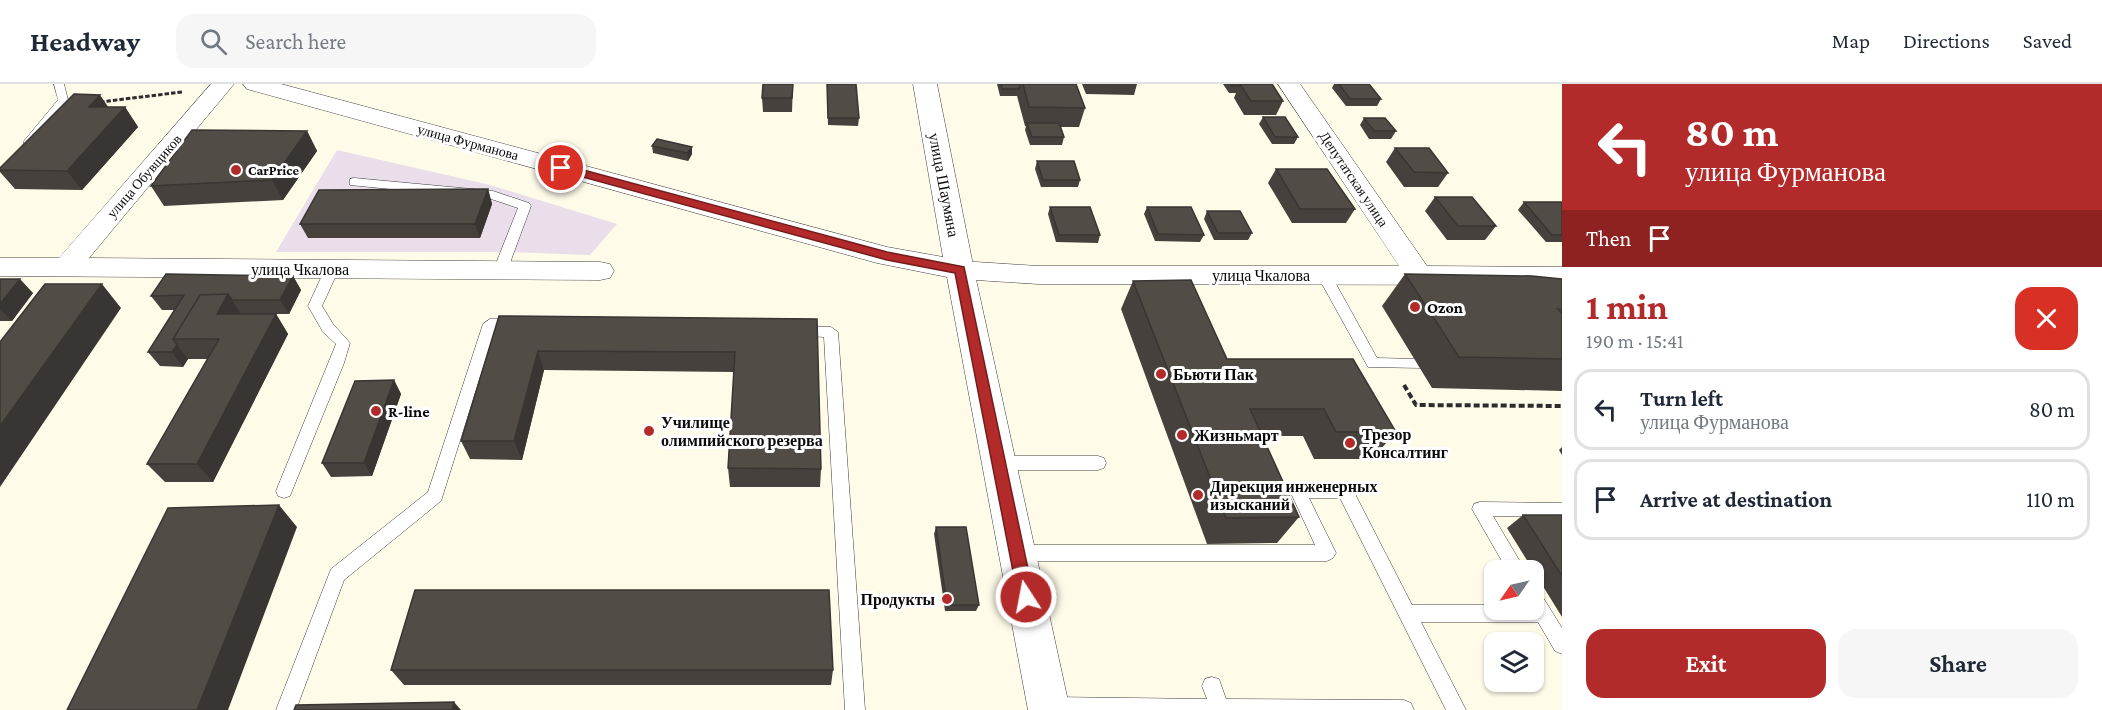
<!DOCTYPE html>
<html lang="en">
<head>
<meta charset="utf-8">
<style>
	:root { --surface:#fff; --page:#f6f6f7; --text:#1f2937; --muted:#747a83; --line:#e0e1e3; --accent:#b22b2a }
	body { margin:0; font-family:"Crimson Pro",serif; background:var(--page); color:var(--text); height:100vh; display:flex; flex-direction:column; font-size:22px; white-space:nowrap }
	* { box-sizing:border-box; margin:0 }
	p { font-size:20px; color:var(--muted) }
	.icon { flex:none; width:33px; height:33px; fill:none; stroke:currentColor; stroke-width:2; stroke-linecap:round; stroke-linejoin:round }
	.map { position:relative; flex:1; overflow:hidden }
	.details { display:flex; flex-direction:column; background:var(--surface); width:540px }
	.details>* { flex:none }
	.guide { background:#b22b2a; color:#fff; overflow:hidden }
	.needle { width:39px; rotate:236deg }
	.controls { position:absolute; left:1484px; top:476px; display:grid; gap:12px }
	.controls a { display:grid; place-items:center; width:60px; height:60px; border-radius:12px; background:var(--surface); box-shadow:0 2px 4px #0004; font-size:30px }
	.pin { position:absolute; display:grid; place-items:center; width:51px; height:51px; color:#fff; margin:-26px; border:3px solid #fff; border-radius:50%; box-shadow:0 2px 6px #0007 }
	.me { position:absolute; width:66px; margin:-33px; rotate:349deg; stroke-linejoin:round; filter:drop-shadow(0 0 4px #0008) }
	.turn { display:flex; align-items:center; gap:21px; height:126px; padding:0 24px; font-size:27px }
	.turn .icon { width:78px; height:78px; stroke-width:2.5 }
	.turn b { display:block; font-size:42px; line-height:51px }
	.then { display:flex; align-items:center; height:57px; padding:0 24px; background:#0003; gap:12px; font-size:22px }
	.round { display:grid; place-items:center; flex:none; width:63px; height:63px; border-radius:18px; background:var(--page) }
	.headline { display:flex; align-items:center; justify-content:space-between; height:102px; padding:0 24px }
	h1 { font-size:36px; font-weight:700; line-height:45px; color:var(--accent) }
	.cta { display:flex; gap:12px; margin-top:auto; padding:12px 24px }
	.cta a { flex:1; height:69px; border-radius:18px; background:var(--accent); color:#fff; font-size:24px; font-weight:700; line-height:69px; text-align:center }
	.cta a+a { background:var(--page); color:var(--text) }
	ul { padding:0; list-style:none }
	li { display:flex; align-items:center; gap:18px; height:81px; margin:0 12px 9px; padding:0 12px; border:3px solid var(--line); border-radius:18px }
	li div { flex:1 }
	li b { display:block; font-size:22px }
	li em { font-style:normal }
	header { display:flex; align-items:center; gap:36px; box-sizing:border-box; height:84px; padding:0 30px; background:var(--surface); border-bottom:2px solid var(--line) }
	header strong { font-size:28px }
	nav { display:flex; gap:33px; margin-inline-start:auto; font-size:21px }
	.search { width:420px; height:54px; background:var(--page); display:flex; align-items:center; gap:15px; box-sizing:border-box; padding:0 21px; border-radius:18px; color:var(--muted); font-size:22px }
	main { display:flex; flex:1; min-height:0 }
	.map>svg:first-child { display:block }
	.industrial { fill:#e9dee9 }
	.lines { fill:none; stroke-linecap:round; stroke-linejoin:round }
	.service-casing { stroke:#3d3d3d; stroke-width:1 }
	.minor-casing { stroke:#3d3d3d; stroke-width:1 }
	.tertiary-casing { stroke:#3d3d3d; stroke-width:1 }
	.path-far1 { stroke:#2c2c2c; stroke-width:3; stroke-dasharray:4.5 2; stroke-linecap:butt }
	.path { stroke:#2c2c2c; stroke-width:4; stroke-dasharray:6 3; stroke-linecap:butt }
	.service { fill:#fff; fill-rule:evenodd }
	.minor { fill:#fff; fill-rule:evenodd }
	.tertiary { fill:#fff; fill-rule:evenodd }
	.wall { fill:#47413d }
	.shaded-wall { fill:#393532 }
	.building { fill:#524c47; stroke:#393532; stroke-width:1.5 }
	.route { fill:#b22b2a; stroke:#741c1b; stroke-width:1.5 }
	.poi-dot { fill:#b22b2a; stroke:#fff; stroke-width:2 }
	.labels { text-anchor:middle; dominant-baseline:central; stroke-width:6; stroke-linejoin:round; paint-order:stroke }
	.far-street-label { font-size:14px; fill:#0a0a0a; stroke:#fff }
	.far-poi-label { font-size:14px; font-weight:bold; fill:#0a0a0a; stroke:#fff; text-anchor:start }
	.street-label { font-size:16px; fill:#0a0a0a; stroke:#fff }
	.poi-label { font-size:16px; font-weight:bold; fill:#0a0a0a; stroke:#fff; text-anchor:start }
</style>
</head>
<body>
<header>
<strong>Headway</strong>
<div class="search"><svg class="icon" aria-label="search" viewBox="0 0 24 24"><circle cx="10" cy="10" r="6"/><path d="M15 15l6 6"/></svg>Search here</div>
<nav><a>Map</a><a>Directions</a><a>Saved</a></nav>
</header>
<main>
<div class="map">
<svg width="1562" height="626" viewBox="0 0 1562 626">
	<rect width="100%" height="100%" fill="#fefbe9"/>
	<path class="industrial" d="M337 66 490 101 617 140 590 171 507 168H276Z"/>
	<g class="lines">
		<defs>
			<path id="service" d="M54 0H64L68 16 32 61H24V57L58 16Z
				M354 94 493 107 529 119 531 122 507 187 500 191 493 187 518 124 491 115 350 101V95Z
				M332 181 339 185 322 222 333 240 350 259 344 279 292 407 290 412 284 414 278 412 276 407 336 260 323 248 308 222 325 185Z
				M1324 187 1331 191 1377 274 1417 275 1424 280 1422 284 1368 283 1317 191Z
				M490 235H517L524 240 517 245H495L441 417 344 496 296 626H276L331 485 428 408 483 240Z
				M799 242 831 243 838 248 865 626H845L824 253 794 251 792 247 794 243Z
				M999 372H1098L1104 374 1106 379 1104 384 1098 386H999L993 384 991 379 993 374Z
				M1298 400 1351 402 1412 521H1494V525H1533V505L1539 507 1562 544V570L1555 567 1538 538H1421L1466 626H1446L1340 414H1309L1336 469 1333 474 1327 477H1017L1011 474 1008 469 1011 464 1017 461H1315L1290 407 1292 402Z
				M1480 418 1562 419V433L1493 432 1525 486H1507L1472 425 1474 420Z
				M1212 593 1219 595 1226 615 1404 616 1411 619 1414 626H1042L1041 623 1044 616 1051 613 1207 615 1202 602 1205 595Z"/>
			<path id="minor" d="M211 0H234L89 174 600 178 610 180 614 187 610 194 600 196 0 192V174H59Z
				M1278 0H1300L1427 182 1562 183V201L1038 200 960 195 950 193 946 186 950 179 960 177 1038 182H1399Z"/>
			<path id="tertiary" d="M243 0H281L887 163 943 173 913 0H937L974 186 1070 626H1028L947 193 877 179 247 5Z"/>
		</defs>
		<use href="#service" class="service-casing"/>
		<use href="#minor" class="minor-casing"/>
		<use href="#tertiary" class="tertiary-casing"/>
		<path class="path-far1" d="M100 18 182 8"/>
		<path class="path" d="M1404 301 1416 321 1562 322"/>
		<use href="#service" class="service"/>
		<use href="#minor" class="minor"/>
		<use href="#tertiary" class="tertiary"/>
	</g>
	<path class="wall" d="M793 0 792 28H763L762 14Z
		M827 0 859 34 858 42 828 41Z
		M997 0H1076L1085 24 1079 43H1061L1064 53 1062 61H1030L1025 46 1026 42H1025L1017 12H1000Z
		M1082 0H1137L1134 11 1086 10Z
		M1223 0H1272L1283 17 1276 31H1244L1234 14 1236 9H1229Z
		M1334 0H1369L1381 15 1377 22H1346L1332 4Z
		M108 23H125L138 43 82 106 15 105 0 88V84Z
		M1263 33 1298 53 1294 60H1272L1259 40Z
		M1364 34 1396 47 1391 55H1369L1360 41Z
		M307 47 317 67 283 116 164 122 151 102Z
		M652 62 692 70 688 77 653 69Z
		M1395 64 1448 89 1438 103H1404L1386 78Z
		M1037 77 1080 96 1078 103H1041L1035 85Z
		M1276 85 1355 125 1346 139H1292L1268 99Z
		M488 105 492 120 480 154H308L300 140Z
		M1435 113 1496 142 1485 156H1447L1425 127Z
		M1524 118H1562V158H1546L1518 126Z
		M1050 123 1100 151 1098 159 1056 158 1048 130Z
		M1147 123 1204 151 1200 158 1155 157 1144 130Z
		M1207 127 1252 149 1248 156H1214L1204 135Z
		M1405 190 1562 195V307L1432 304 1382 222Z
		M293 192 301 206 289 230H276L288 250 213 398H165L147 380 207 275H188L183 283 160 282 148 268 175 226H162L151 212Z
		M0 195 33 209 12 237H0Z
		M1133 197 1227 275 1396 348 1372 375H1314L1303 352H1262L1299 433 1277 459 1207 460 1121 225Z
		M499 232 817 235 821 385 820 403H730L728 384 734 288 544 286 522 376 470 375 461 357Z
		M394 296 401 310 372 392 331 393 322 379Z
		M1562 363V371L1559 366Z
		M1523 431H1562V533L1507 444Z
		M936 443 979 521 976 527H945L934 450Z
		M391 586H833L831 601H404Z"/>
	<path class="shaded-wall" d="M100 11 113 30 89 23Z
		M125 23 138 43 82 106 67 87Z
		M307 47 317 67 283 116 272 96Z
		M692 63V70L688 77 687 69Z
		M488 105 492 120 480 154 475 140Z
		M293 192 301 206 289 230 280 216Z
		M20 195 33 209 12 237 0 225V220Z
		M102 200 121 224 0 403V342Z
		M228 210 241 230H217Z
		M276 230 288 250 213 398 197 380Z
		M177 261 188 275 183 283 172 268Z
		M538 267 544 286 522 376 514 357Z
		M394 296 401 310 372 392 364 379Z
		M279 421 297 443 228 626H197Z
		M454 618 461 626H452Z"/>
	<path class="building" d="M763 0H793L792 14H762Z
		M827 0H856L859 34H828Z
		M1001 0H1020L1019 5H1002Z
		M1023 0H1076L1085 24 1029 23Z
		M1231 0H1263H1240V2H1232Z
		M1240 0H1272L1283 17H1251Z
		M1339 0H1369L1381 15H1350Z
		M74 10 100 11 89 23H125L67 87 0 86V84Z
		M1263 33H1285L1298 53H1275Z
		M1364 34H1385L1396 47H1374Z
		M1027 39H1059L1064 53H1032Z
		M192 46 307 47 272 96 151 102Z
		M657 55 692 63 687 69 652 62Z
		M1395 64H1429L1448 89 1414 88Z
		M1037 77H1074L1080 96H1043Z
		M1276 85H1327L1355 125H1300Z
		M488 105 475 140H300L319 106Z
		M1435 113H1472L1496 142H1458Z
		M1524 118H1562V151H1552Z
		M1050 123H1090L1100 151H1059Z
		M1147 123H1191L1204 151 1158 150Z
		M1207 127H1240L1252 149H1218Z
		M166 190 293 192 280 216H232L228 210 200 211 173 255 177 261 172 268H148L184 211 151 212Z
		M1405 190 1532 192 1562 195V226L1558 225 1562 230V275L1459 273Z
		M0 195H20L0 220Z
		M1191 196 1227 275H1353L1396 348H1336L1324 325H1250L1299 433 1226 434 1133 197Z
		M45 200H102L0 342V258Z
		M228 210 217 230H276L197 380H147L219 255H173L200 211Z
		M499 232 817 235 821 385 728 384 735 268 538 267 514 357H461Z
		M394 296 364 379H322L355 297Z
		M279 421 197 626H67L168 424Z
		M1523 431H1562V492Z
		M936 443H966L979 521H947Z
		M415 506H829L833 586H391Z
		M454 618 452 626H294L296 621Z"/>
	<path class="route" d="M557 81H565L887 168 964 183 1034 513 1032 519 1026 521 1021 519 1018 513 955 189 887 176 557 86Z"/>
	<g class="poi-dot">
		<circle cx="236" cy="86" r="6"/>
		<circle cx="1415" cy="223" r="6"/>
		<circle cx="1161" cy="290" r="6"/>
		<circle cx="376" cy="327" r="6"/>
		<circle cx="649" cy="347" r="6"/>
		<circle cx="1182" cy="351" r="6"/>
		<circle cx="1350" cy="359" r="6"/>
		<circle cx="1198" cy="411" r="6"/>
		<circle cx="947" cy="515" r="6"/>
	</g>
	<g class="labels">
		<g class="far-street-label">
			<text transform="translate(468 58) rotate(15)">улица Фурманова</text>
			<text transform="translate(144 92) rotate(-49)">улица Обувщиков</text>
			<text transform="translate(1354 95) rotate(56)">Депутатская улица</text>
		</g>
		<g class="far-poi-label">
			<text x="248" y="86">CarPrice</text>
		</g>
		<g class="street-label">
			<text transform="translate(944 101) rotate(79)">улица Шаумяна</text>
			<text x="300" y="185">улица Чкалова</text>
			<text x="1261" y="191">улица Чкалова</text>
		</g>
		<g class="poi-label">
			<text x="1427" y="223">Ozon</text>
			<text x="1173" y="290">Бьюти Пак</text>
			<text x="388" y="327">R-line</text>
			<text x="661" y="338">Училище<tspan x="661" dy="18">олимпийского резерва</tspan></text>
			<text x="1362" y="350">Трезор<tspan x="1362" dy="18">Консалтинг</tspan></text>
			<text x="1194" y="351">Жизньмарт</text>
			<text x="1210" y="402">Дирекция инженерных<tspan x="1210" dy="18">изысканий</tspan></text>
			<text x="935" y="515" text-anchor="end">Продукты</text>
		</g>
	</g>
</svg>
<div class="controls">
<a><svg class="needle" viewBox="-14 -14 28 28"><path d="M0-13l5 13h-10z" fill="#e53935"/><path d="M0 13l5-13h-10z" fill="#747a83"/></svg></a>
<a><svg class="icon" aria-label="layers" viewBox="0 0 24 24"><path d="M12 4l9 5-9 5-9-5zM3 14l9 5 9-5"/></svg></a>
</div>
<div class="pin" style="left:561px;top:84px;background:#d93025"><svg class="icon" aria-label="arrive" viewBox="0 0 24 24"><path d="M6 21V4h12l-3 4 3 4H6"/></svg></div>
<svg class="me" style="left:1026px;top:513px" viewBox="-20 -20 40 40"><circle r="17" fill="#b22b2a" stroke="#fff" stroke-width="3"/><path d="M0-11L8 9 0 5-8 9z" fill="#fff"/></svg>
</div>
<section class="details">
<div class="guide">
<div class="turn"><svg class="icon" aria-label="left" viewBox="0 0 24 24"><path d="M17 20v-9H6M10 6l-5 5 5 5"/></svg><div><b>80 m</b>улица Фурманова</div></div>
<div class="then">Then<svg class="icon" aria-label="arrive" viewBox="0 0 24 24"><path d="M6 21V4h12l-3 4 3 4H6"/></svg></div>
</div>
<div class="headline"><div><h1>1 min</h1><p>190 m · 15:41</p></div><a class="round" style="background:#d93025;color:#fff"><svg class="icon" aria-label="close" viewBox="0 0 24 24"><path d="M6 6l12 12M18 6L6 18"/></svg></a></div>
<ul>
<li><svg class="icon" aria-label="left" viewBox="0 0 24 24"><path d="M17 20v-9H6M10 6l-5 5 5 5"/></svg><div><b>Turn left</b><p>улица Фурманова</p></div><em>80 m</em></li>
<li><svg class="icon" aria-label="arrive" viewBox="0 0 24 24"><path d="M6 21V4h12l-3 4 3 4H6"/></svg><div><b>Arrive at destination</b></div><em>110 m</em></li>
</ul>
<div class="cta"><a>Exit</a><a>Share</a></div>
</section>
</main>
</body>
</html>
